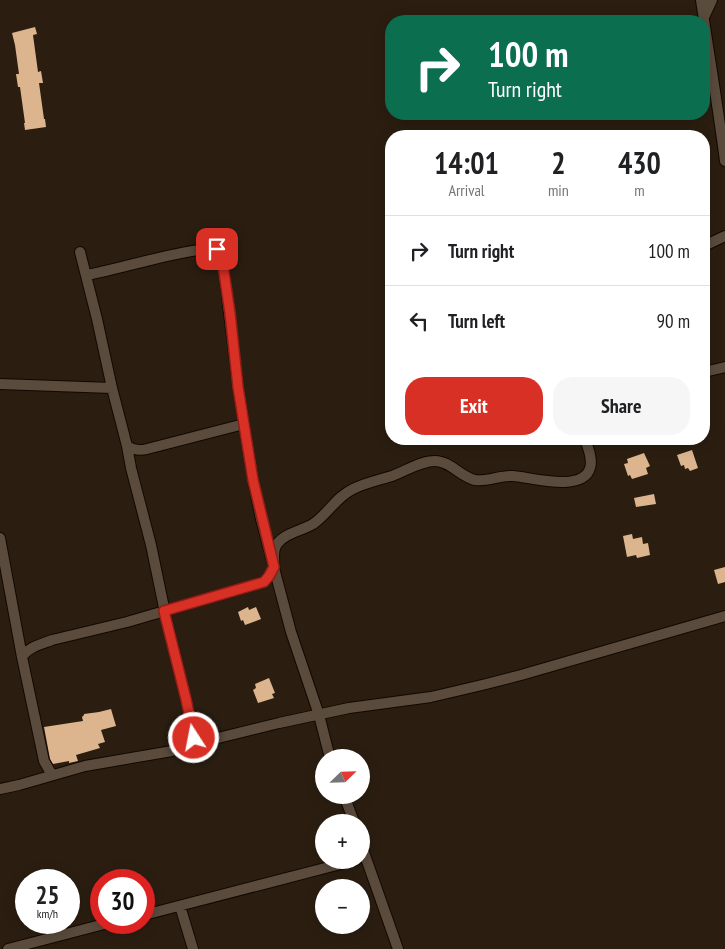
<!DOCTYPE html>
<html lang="en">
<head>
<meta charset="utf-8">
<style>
	:root { --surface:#fff; --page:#f6f6f6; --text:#202124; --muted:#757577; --line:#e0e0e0; --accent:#d93025 }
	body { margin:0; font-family:"PT Sans Narrow",sans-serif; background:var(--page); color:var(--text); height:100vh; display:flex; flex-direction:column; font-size:19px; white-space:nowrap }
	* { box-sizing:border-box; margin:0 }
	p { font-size:16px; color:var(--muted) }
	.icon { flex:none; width:28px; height:28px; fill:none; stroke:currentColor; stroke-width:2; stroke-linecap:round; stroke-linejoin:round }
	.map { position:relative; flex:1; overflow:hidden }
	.drawer { position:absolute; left:385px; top:130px; width:325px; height:315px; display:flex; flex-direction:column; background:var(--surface); border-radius:20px; box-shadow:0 2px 12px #0003 }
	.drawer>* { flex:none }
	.top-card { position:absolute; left:385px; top:15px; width:325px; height:105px; border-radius:20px; box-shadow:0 2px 12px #0003; background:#0b6e4f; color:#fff; overflow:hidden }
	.needle { width:32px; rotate:67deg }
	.controls { position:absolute; left:315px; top:749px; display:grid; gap:10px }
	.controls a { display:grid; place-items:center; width:55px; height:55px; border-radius:50%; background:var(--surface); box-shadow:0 2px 12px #0003; font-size:25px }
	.speed { position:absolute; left:15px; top:869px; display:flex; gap:10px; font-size:25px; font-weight:700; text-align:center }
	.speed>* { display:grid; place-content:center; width:65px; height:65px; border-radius:50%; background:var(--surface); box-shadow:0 2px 12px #0003; line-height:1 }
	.speed small { font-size:12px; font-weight:400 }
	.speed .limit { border:8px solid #d22; background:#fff; color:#111 }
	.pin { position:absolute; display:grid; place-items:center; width:42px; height:42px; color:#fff; margin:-21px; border-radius:10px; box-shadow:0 2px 8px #0006 }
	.me { position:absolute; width:55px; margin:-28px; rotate:349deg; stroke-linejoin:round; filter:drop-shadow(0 0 4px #0008) }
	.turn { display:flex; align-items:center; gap:18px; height:105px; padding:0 20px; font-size:22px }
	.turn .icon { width:65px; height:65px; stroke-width:2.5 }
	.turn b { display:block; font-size:35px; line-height:42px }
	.eta { display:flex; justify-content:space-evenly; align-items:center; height:85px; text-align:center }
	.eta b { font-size:30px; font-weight:700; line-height:35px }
	.action { display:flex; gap:10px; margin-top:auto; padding:10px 20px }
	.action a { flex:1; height:58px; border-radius:20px; background:var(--accent); color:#fff; font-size:20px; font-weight:700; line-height:58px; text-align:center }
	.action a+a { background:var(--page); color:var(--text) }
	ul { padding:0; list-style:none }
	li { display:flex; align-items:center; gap:15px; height:70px; padding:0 20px; border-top:1px solid var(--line) }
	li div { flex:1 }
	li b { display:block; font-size:19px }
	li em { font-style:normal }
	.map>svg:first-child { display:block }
	.building { fill:#dcb58f }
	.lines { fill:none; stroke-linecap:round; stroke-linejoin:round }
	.minor-casing { stroke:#130801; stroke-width:12 }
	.minor { stroke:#5a4b3d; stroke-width:10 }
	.route-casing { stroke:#8d1f18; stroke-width:12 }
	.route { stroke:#d93025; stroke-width:9 }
</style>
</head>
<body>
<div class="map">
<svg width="725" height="949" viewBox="0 0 725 949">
	<rect width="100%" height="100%" fill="#2b1e11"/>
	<path class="building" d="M35 27 37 34 33 35 38 72 41 71 43 83H39L44 119H45L46 127 25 130 24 123H25L20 87H18L16 74H19L15 45 12 33Z
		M692 450 698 468 690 471 688 468 685 469 684 465 681 466 677 455Z
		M644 453 650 466 646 468 648 474 632 479 630 475 628 476 624 464 628 463 627 459Z
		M654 494 656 504 636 507 634 498Z
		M632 534 633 539 642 537 643 544 648 543 650 555 637 558 636 555 627 557 623 536Z
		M725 567V582L718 584 714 570Z
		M248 607 249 610 256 607 261 619 245 625 243 620 241 621 238 612Z
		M269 678 275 693 272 694 274 698 258 703 253 690 256 688 255 684Z
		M111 709 116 726 101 730 105 742 98 744 100 748 76 755 78 761 69 763V761L53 764 50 759 44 727 83 721 82 717 84 715V714L99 712Z"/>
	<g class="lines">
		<defs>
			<path id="minor" d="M701 0C709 54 718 107 725 161
				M704 17 712 0
				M704 246 725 236
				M86 275C111 272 203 242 220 251L224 271 238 387 253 480 261 519 291 632 319 715 330 758
				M704 372 725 367
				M0 384 112 388
				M127 446C134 450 139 451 147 449L244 424
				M0 538 22 657
				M194 738C199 741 204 740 210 740L279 723 349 708 431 697 482 685 521 675 725 616
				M52 775 44 761 22 657C28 647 42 644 52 640L127 622 264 582C269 577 273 572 274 566 275 558 272 551 277 544 285 533 301 531 313 524 328 514 336 497 353 489 365 483 379 480 392 476 406 471 420 461 435 461 450 461 461 477 475 480 488 482 500 475 513 476 530 477 583 493 590 468 593 460 588 447 585 439
				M0 789 19 785 85 766 172 751 186 747 192 742 194 738 186 699 167 622 151 545 131 468 127 446 112 388 97 319 80 252
				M344 795 354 822
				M361 844 398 949
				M180 906 193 949
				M144 915 356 860
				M8 949 112 922"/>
		</defs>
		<use href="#minor" class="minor-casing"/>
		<use href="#minor" class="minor"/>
	</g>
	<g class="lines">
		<defs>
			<path id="route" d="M194 738 186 699 164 611 264 582 269 576 274 567 253 480 238 387 230 313 221 252 217 249"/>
		</defs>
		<use href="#route" class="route-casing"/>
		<use href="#route" class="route"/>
	</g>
</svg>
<div class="controls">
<a><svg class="needle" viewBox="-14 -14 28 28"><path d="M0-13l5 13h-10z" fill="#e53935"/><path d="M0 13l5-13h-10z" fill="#757577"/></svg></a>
<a>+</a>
<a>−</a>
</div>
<div class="speed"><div>25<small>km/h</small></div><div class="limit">30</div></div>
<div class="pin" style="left:217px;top:249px;background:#d93025"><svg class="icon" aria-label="arrive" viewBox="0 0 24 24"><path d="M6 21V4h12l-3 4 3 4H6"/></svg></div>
<svg class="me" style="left:194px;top:738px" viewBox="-20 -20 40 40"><circle r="17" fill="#d93025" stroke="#fff" stroke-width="3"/><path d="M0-11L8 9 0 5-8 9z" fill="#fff"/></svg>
<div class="top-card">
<div class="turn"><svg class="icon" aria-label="right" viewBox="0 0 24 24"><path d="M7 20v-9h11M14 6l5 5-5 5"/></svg><div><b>100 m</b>Turn right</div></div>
</div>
<section class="drawer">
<div class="eta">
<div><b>14:01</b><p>Arrival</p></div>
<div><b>2</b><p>min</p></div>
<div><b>430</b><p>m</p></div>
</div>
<ul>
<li><svg class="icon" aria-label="right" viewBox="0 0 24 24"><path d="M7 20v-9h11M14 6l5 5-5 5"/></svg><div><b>Turn right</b></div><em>100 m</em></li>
<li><svg class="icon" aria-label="left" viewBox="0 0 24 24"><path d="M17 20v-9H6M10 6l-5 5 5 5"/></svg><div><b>Turn left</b></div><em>90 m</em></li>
</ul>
<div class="action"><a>Exit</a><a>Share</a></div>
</section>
</div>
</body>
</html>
